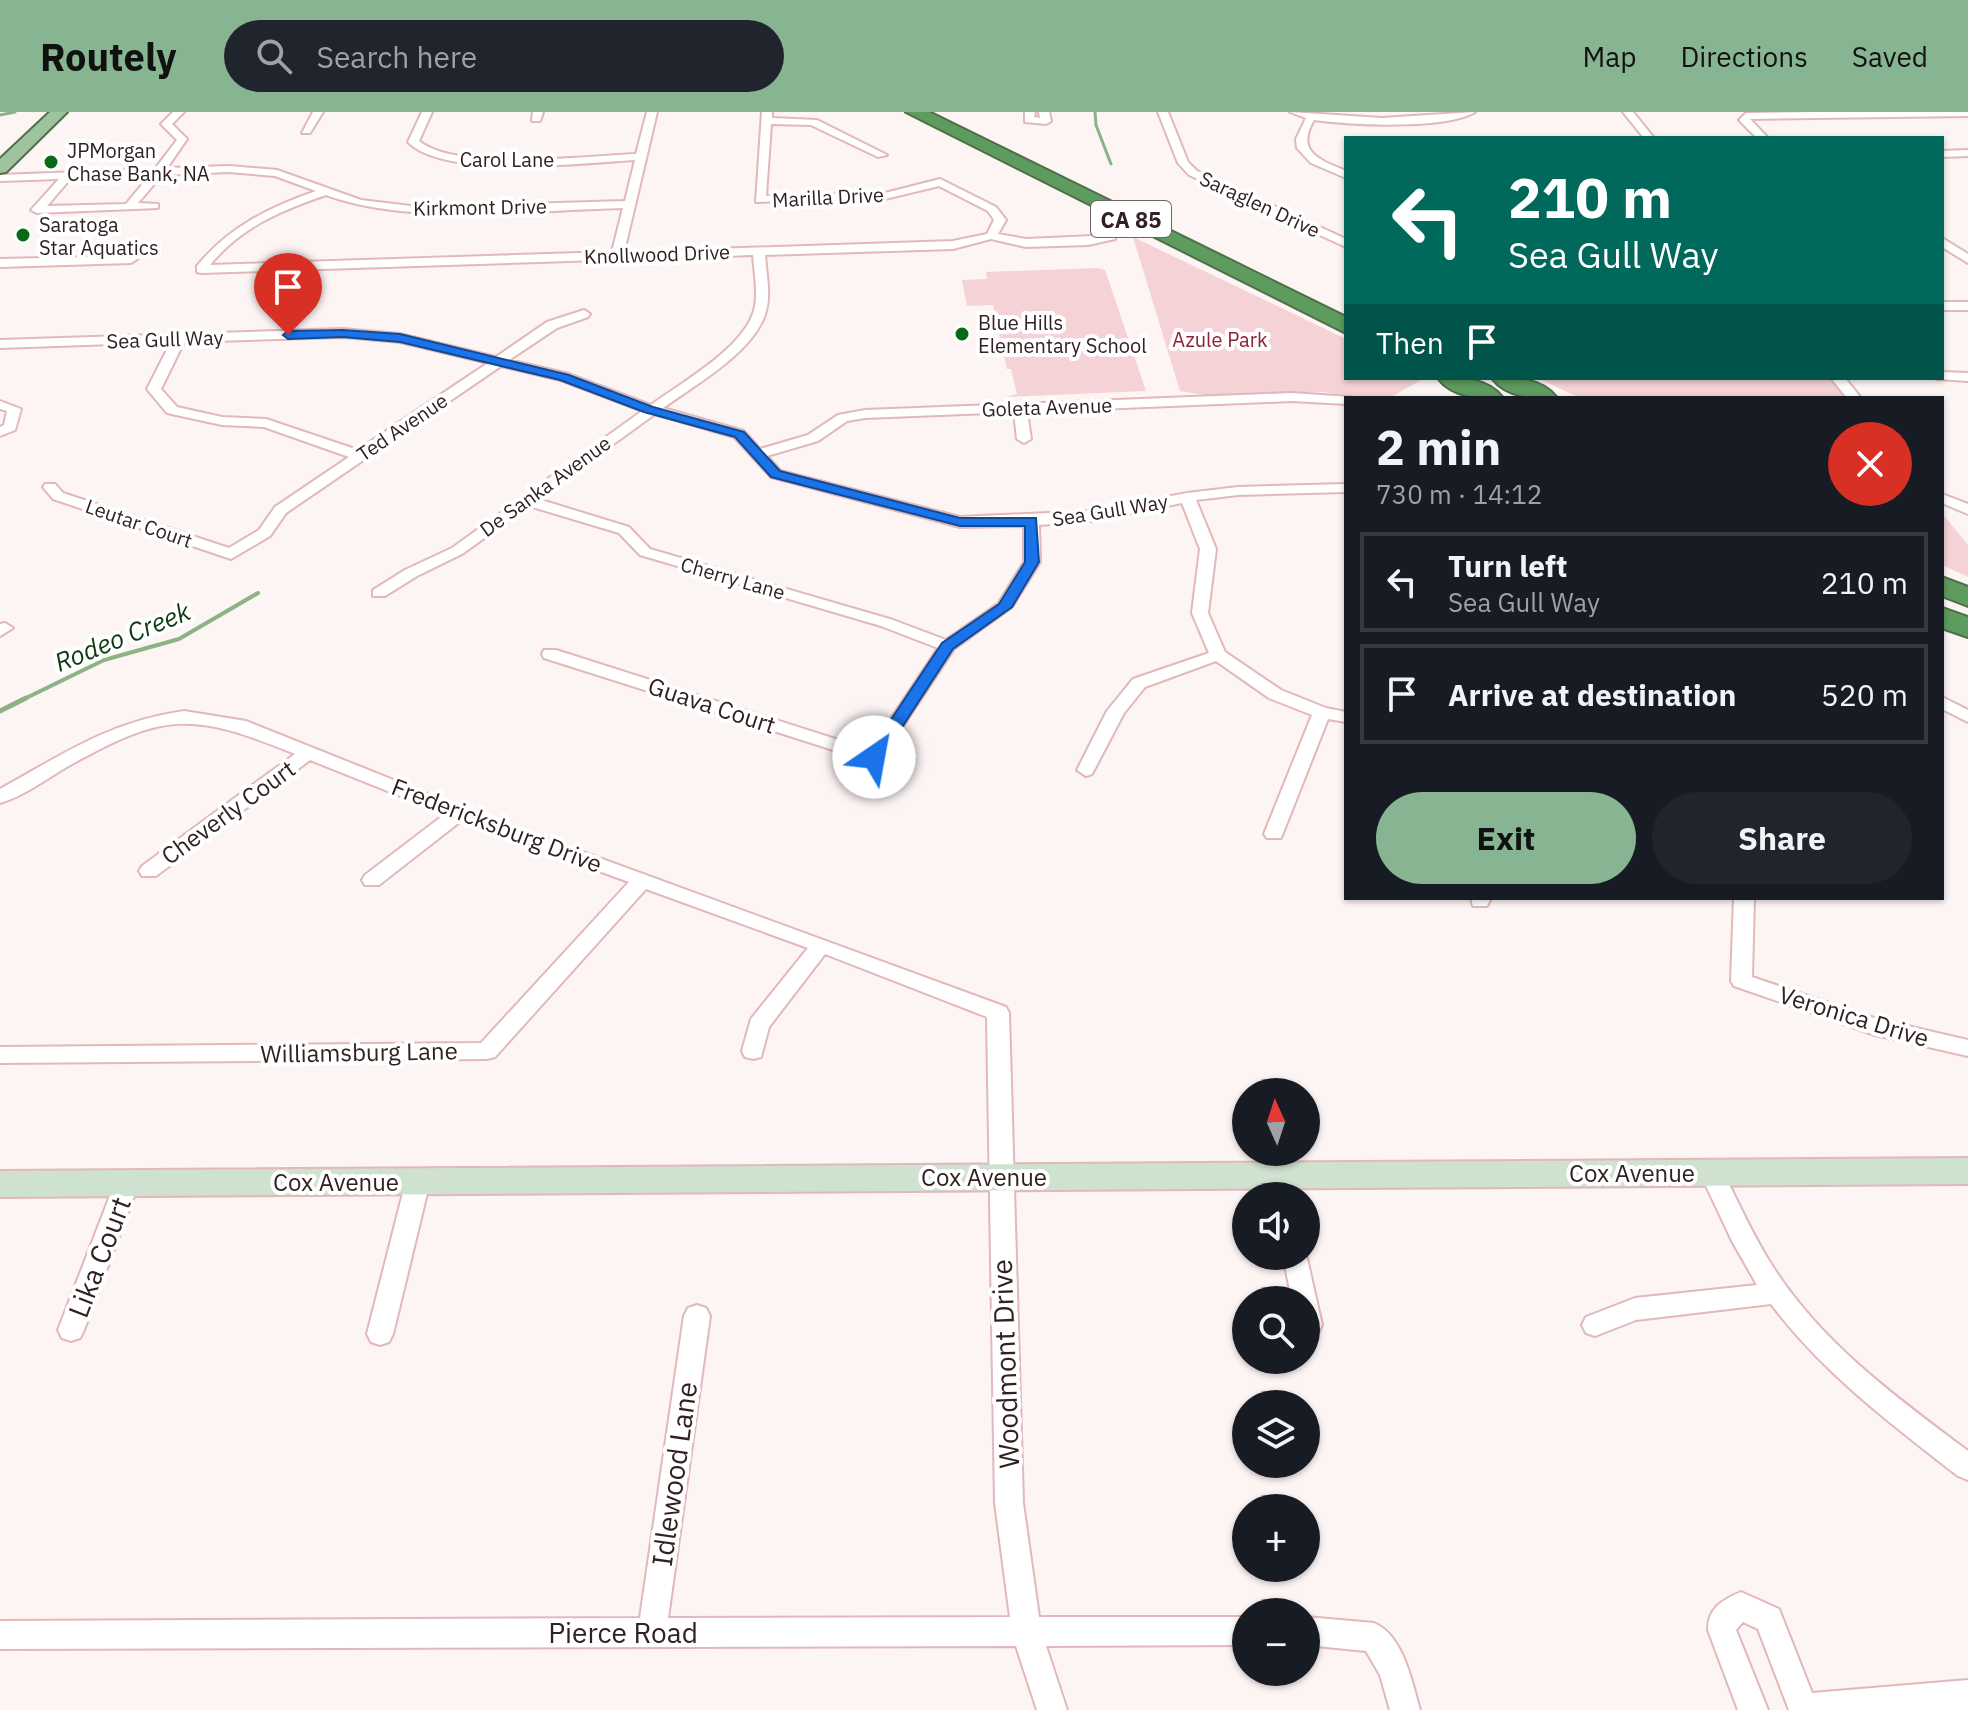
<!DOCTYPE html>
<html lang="en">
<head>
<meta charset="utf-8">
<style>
	:root { --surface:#171b24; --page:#20242c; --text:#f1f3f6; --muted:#9ea1a6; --line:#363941; --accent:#88b591 }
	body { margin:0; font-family:"IBM Plex Sans",sans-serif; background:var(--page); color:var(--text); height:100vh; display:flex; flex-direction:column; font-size:30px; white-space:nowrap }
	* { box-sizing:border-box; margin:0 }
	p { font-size:26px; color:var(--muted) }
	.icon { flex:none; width:44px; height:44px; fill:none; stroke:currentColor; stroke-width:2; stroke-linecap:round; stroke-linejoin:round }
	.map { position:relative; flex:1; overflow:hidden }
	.panel { position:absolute; left:1344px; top:284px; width:600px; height:504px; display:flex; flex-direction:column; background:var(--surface); border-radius:0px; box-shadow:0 2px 6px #0004 }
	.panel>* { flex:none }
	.guide { position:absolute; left:1344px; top:24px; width:600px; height:244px; border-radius:0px; box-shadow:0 2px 6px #0004; background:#00695c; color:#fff; overflow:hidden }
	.needle { width:52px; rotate:357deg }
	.fabs { position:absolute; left:1232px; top:966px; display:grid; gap:16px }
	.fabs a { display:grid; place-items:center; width:88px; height:88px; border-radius:50%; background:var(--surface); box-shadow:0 2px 6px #0004; font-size:40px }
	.pin { position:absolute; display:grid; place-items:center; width:68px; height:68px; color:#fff; margin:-82px -34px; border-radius:50% 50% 50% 0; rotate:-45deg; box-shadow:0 0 8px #0007 }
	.pin .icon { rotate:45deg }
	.me { position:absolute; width:88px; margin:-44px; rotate:33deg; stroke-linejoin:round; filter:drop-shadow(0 0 6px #0008) }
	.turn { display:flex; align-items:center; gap:28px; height:168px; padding:0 32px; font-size:36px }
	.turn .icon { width:104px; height:104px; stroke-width:2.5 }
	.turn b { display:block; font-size:56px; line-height:68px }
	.then { display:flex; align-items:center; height:76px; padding:0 32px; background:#0003; gap:16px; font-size:30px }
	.round { display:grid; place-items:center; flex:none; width:84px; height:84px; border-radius:42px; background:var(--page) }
	.head { display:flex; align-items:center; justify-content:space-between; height:136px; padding:0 32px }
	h1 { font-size:48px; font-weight:700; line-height:60px }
	.cta { display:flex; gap:16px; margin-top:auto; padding:16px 32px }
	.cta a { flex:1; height:92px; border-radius:48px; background:var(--accent); color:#111; font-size:32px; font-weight:700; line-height:92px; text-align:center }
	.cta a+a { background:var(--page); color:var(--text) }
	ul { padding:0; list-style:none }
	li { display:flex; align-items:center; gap:24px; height:100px; margin:0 16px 12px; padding:0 16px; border:4px solid var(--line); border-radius:0px }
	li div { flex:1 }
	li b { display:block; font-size:30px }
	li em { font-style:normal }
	header { display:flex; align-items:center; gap:48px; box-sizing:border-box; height:112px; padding:0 40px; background:var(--accent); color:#111 }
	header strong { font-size:38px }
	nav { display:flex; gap:44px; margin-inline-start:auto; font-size:28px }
	.search { width:560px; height:72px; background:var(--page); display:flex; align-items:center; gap:20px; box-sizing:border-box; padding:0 28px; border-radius:44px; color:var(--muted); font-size:30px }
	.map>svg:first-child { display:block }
	.green { fill:#f5d2d5 }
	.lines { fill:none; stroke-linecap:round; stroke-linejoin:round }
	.stream-far2 { stroke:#8bb386; stroke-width:3 }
	.stream-far1 { stroke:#8bb386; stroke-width:4 }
	.stream { stroke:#8bb386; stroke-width:5 }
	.street-casing { stroke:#e2b8bb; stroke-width:4 }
	.secondary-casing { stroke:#e2b8bb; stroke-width:4 }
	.primary-casing { stroke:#4e7049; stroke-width:4 }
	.highway-casing { stroke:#4e7049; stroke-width:4 }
	.street { fill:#fff; fill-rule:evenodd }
	.secondary { fill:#cfe1cf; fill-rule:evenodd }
	.primary { fill:#9ec39e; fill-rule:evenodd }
	.highway { fill:#5e9b5e; fill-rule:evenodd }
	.route { fill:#1a73e8; stroke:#114b97; stroke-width:2 }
	.poi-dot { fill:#076a15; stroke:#fff; stroke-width:3 }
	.labels { text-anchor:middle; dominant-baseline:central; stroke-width:8; stroke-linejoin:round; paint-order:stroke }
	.far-poi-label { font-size:20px; fill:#312123; stroke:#fff; text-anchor:start }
	.far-street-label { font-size:20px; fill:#312123; stroke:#fff }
	.far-park-label { font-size:20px; fill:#8a2238; stroke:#fff }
	.shield { fill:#fff; stroke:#6f6465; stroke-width:2 }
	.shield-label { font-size:22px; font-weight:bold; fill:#312123 }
	.street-label { font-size:24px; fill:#312123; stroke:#fff }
	.water-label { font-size:26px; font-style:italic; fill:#0e3a11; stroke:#fff }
	.near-street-label { font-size:28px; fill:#312123; stroke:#fff }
</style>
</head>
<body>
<header>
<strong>Routely</strong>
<div class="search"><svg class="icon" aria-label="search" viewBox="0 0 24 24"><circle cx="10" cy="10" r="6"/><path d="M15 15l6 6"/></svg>Search here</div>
<nav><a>Map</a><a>Directions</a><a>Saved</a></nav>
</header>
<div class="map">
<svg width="1968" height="1598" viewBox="0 0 1968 1598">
	<rect width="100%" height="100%" fill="#fdf4f4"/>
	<path class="green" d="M1133 125 1346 227V266L1423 267 1389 286H1360L1323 280 1205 283 1180 279Z
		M1098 156 1105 158 1146 279 1006 285 1017 282 1011 257H1007L993 193 967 194 962 168 987 167 986 160Z
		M1538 266H1833L1849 286H1580Z
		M1942 401 1968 433V465L1942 453Z"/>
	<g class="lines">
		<path class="stream-far2" d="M1095 0 1096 13 1111 52
			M0 3 15 0"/>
		<path class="stream-far1" d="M22 588 104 548 179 527 258 481"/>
		<path class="stream" d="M0 599 26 586"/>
		<defs>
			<path id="street" d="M173 0H184L172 12 187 27 167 56 229 54 277 58 361 88 419 95 625 89 635 48C583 51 444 67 408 30L422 0H432L419 29C457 60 586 44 636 42L647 0H657L624 140 953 129 987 122 994 108 988 99 939 74 885 87 756 90 762 0H772V6L817 8 887 43 878 45 811 13 771 12 766 84 885 81 940 67 996 95 1006 108 998 122 1026 127 1115 123V127L1088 133 1026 135 991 127 953 137 765 143C766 161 771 181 766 199 756 239 695 273 663 296L744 319 760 337 808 323 838 303 865 298 1292 281 1351 285 1346 286V292L1292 289 1027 300 1031 327 1024 331 1017 327 1014 300 865 306 847 309 818 329 767 344 781 359 960 405 1092 399 1187 381 1238 375 1346 372V380L1238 383 1196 388 1216 437 1208 501 1225 540 1281 578 1326 596 1346 600V610L1328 607 1281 726H1267L1264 722 1312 603 1269 586 1216 549 1145 575 1124 601 1092 662 1086 664 1077 658 1107 599 1133 567 1209 541 1192 501 1200 437 1182 391 1092 409 1039 413 1040 450 1012 495 954 537 880 649 874 651 544 546 542 542 544 538H556L870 638 938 536 881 514 640 443 619 421 529 394 462 442 417 464 385 484H373V478L405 458 452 436 642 299 560 268 501 254 286 401 270 424 231 447 53 387 43 375 45 372H55L63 381 229 436 259 418 275 395 349 345 264 315 222 313 167 301 147 277 171 230 0 236V228L343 217 400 222 496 245 547 210 584 198 590 202 588 205 557 216 509 248 569 262 651 293C682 270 748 234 755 194 758 178 754 159 753 143L201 161 197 160V154C229 115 268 96 316 79L275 64 229 60 162 63 138 91 158 92V96L37 101 31 98 59 67 0 69V63L155 57 177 28 161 12ZM150 63 126 92 47 94 71 66ZM326 83C411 114 532 98 623 96L612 140 210 153C241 115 282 98 326 83ZM343 225 400 230 488 251 358 338 266 307 222 305 177 295 161 277 184 230ZM655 302 734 325 771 365 960 415 1024 414V450L998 492 946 528 893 508 650 437 629 415 538 387Z
				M313 0H323L310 21H302Z
				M533 0H543L540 9H532Z
				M1025 0H1035L1034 5 1040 6 1039 0H1049L1051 9 1046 12 1025 10Z
				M1158 0H1168L1188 50 1197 59 1346 127V135L1189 63 1178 51Z
				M1290 0 1382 6 1475 0C1445 18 1350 13 1314 8 1295 40 1320 48 1346 59V66L1311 51 1297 36 1296 27 1306 6Z
				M1623 0H1633L1654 26H1644Z
				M1817 0H1968V4L1750 7 1768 26H1757L1739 8 1746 1Z
				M1968 38V44L1942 45V39Z
				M1942 126 1968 142V151L1942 135Z
				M135 144 137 147 131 151 0 155V147Z
				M1942 190H1968V198H1942Z
				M1942 260 1968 261V269L1937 267 1942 266Z
				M1831 266H1845L1861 286H1847Z
				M0 289 21 297 15 318 0 324V315L4 313 7 299 0 297Z
				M1942 382 1968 392V402L1942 391Z
				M5 511 13 516 0 524V512Z
				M1942 585 1968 598V610L1942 597Z
				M184 599 246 609 466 697 1006 895 1009 901 1023 1391 1039 1505H1246V1533L1046 1534 1067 1598H1037L1016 1534 0 1537V1509L640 1506 684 1204 688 1196 697 1193 706 1196 710 1204 668 1506 1010 1505 995 1391 987 905 825 842 769 915 761 945 753 947 745 945 742 939 751 907 808 836 646 777 495 945 487 947 0 951V935L481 931 629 770 461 709 379 773H365L362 768 365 763 445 702 310 648 156 764H142L139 759 142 754 295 642C190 599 164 600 65 656 45 668 22 685 0 691V677C65 641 109 610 184 599Z
				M1471 786H1491L1487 794H1473Z
				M1734 786H1754L1752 865 1877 907 1968 928V944L1875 923 1734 874 1731 869Z
				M1262 1040H1284L1296 1084H1272Z
				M1712 1052 1720 1054C1738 1089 1753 1125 1775 1158 1824 1233 1897 1286 1968 1339V1368L1958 1364C1891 1312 1823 1261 1771 1192L1636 1208 1595 1224 1586 1221 1582 1213 1586 1205 1635 1186 1757 1173 1732 1129 1700 1061 1704 1054Z
				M418 1060 426 1062 430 1069 393 1222 389 1230 380 1233 371 1230 367 1222 406 1069 410 1062Z
				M127 1062 135 1064 139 1071 84 1218 80 1226 71 1229 62 1226 58 1218 115 1071 119 1064Z
				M1306 1142 1322 1213 1318 1221 1306 1223V1188H1292L1283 1144Z
				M1741 1480 1779 1497 1812 1581 1968 1568V1598H1789L1758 1517 1743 1510 1736 1518 1768 1598H1738L1708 1518C1708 1496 1722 1488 1741 1480Z
				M1306 1505 1374 1511C1403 1523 1412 1570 1420 1598H1390L1380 1563 1366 1539 1306 1533Z"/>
			<path id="secondary" d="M1968 1046V1072L0 1085V1059Z"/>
			<path id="primary" d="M50 0H67L6 60 0 61V47Z"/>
			<path id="highway" d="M906 0H929L1346 205V221Z
				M1438 266C1461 266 1488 266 1503 286 1480 286 1453 286 1438 266Z
				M1492 266C1515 266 1542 266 1557 286 1534 286 1507 286 1492 266Z
				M1942 465 1968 475V494L1942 484Z
				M1942 496 1968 505V525L1942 516Z"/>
		</defs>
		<use href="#street" class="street-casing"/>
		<use href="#secondary" class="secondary-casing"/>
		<use href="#primary" class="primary-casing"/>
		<use href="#highway" class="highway-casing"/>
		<use href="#street" class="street"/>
		<use href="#secondary" class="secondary"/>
		<use href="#primary" class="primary"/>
		<use href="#highway" class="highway"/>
	</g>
	<path class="route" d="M343 218 400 222 569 263 653 295 744 320 780 359 960 406H1036L1039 450 1012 495 953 537 880 649H868L866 645 942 531 999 492 1025 450V414H960L771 365 735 325 644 300 560 268 400 230 343 225 288 227 283 223 288 219Z"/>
	<g class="poi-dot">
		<circle cx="51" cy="50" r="8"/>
		<circle cx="23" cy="123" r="8"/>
		<circle cx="962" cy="222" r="8"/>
	</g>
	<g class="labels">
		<g class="far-poi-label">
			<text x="67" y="38">JPMorgan<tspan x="67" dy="23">Chase Bank, NA</tspan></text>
			<text x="39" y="112">Saratoga<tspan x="39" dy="23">Star Aquatics</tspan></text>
			<text x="978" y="210">Blue Hills<tspan x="978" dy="23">Elementary School</tspan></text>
		</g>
		<g class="far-street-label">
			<text x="507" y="47">Carol Lane</text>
			<text transform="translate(828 85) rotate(-3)">Marilla Drive</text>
			<text transform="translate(1260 92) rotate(25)">Saraglen Drive</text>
			<text transform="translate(480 95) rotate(-1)">Kirkmont Drive</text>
			<text transform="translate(657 142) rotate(-2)">Knollwood Drive</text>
			<text transform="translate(165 227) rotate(-2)">Sea Gull Way</text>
			<text transform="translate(1047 295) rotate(-2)">Goleta Avenue</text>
			<text transform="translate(402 315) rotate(-34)">Ted Avenue</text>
			<text transform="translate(545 374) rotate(-36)">De Sanka Avenue</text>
			<text transform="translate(1110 398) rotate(-9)">Sea Gull Way</text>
			<text transform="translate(139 411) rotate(19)">Leutar Court</text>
			<text transform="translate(733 466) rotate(16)">Cherry Lane</text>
		</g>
		<g class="far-park-label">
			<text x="1220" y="227">Azule Park</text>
		</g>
		<rect class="shield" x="1091" y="89" width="80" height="36" rx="6"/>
		<g class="shield-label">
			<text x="1131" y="107">CA 85</text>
		</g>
		<g class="street-label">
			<text transform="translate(712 593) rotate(18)">Guava Court</text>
			<text transform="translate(228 700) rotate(-36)">Cheverly Court</text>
			<text transform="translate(497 713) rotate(21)">Fredericksburg Drive</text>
			<text transform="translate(1854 904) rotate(17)">Veronica Drive</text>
			<text transform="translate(359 940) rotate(-1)">Williamsburg Lane</text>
			<text x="1632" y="1061">Cox Avenue</text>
			<text x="984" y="1065">Cox Avenue</text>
			<text x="336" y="1070">Cox Avenue</text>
		</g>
		<g class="water-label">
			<text transform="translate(122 524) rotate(-22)">Rodeo Creek</text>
		</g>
		<g class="near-street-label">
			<text transform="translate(99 1145) rotate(-69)">Lika Court</text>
			<text transform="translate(1005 1252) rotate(-92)">Woodmont Drive</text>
			<text transform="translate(674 1362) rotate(-82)">Idlewood Lane</text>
			<text x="623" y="1520">Pierce Road</text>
		</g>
	</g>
</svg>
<div class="fabs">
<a><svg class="needle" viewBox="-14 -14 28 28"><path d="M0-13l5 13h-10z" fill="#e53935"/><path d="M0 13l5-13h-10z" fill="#9ea1a6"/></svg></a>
<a><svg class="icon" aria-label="sound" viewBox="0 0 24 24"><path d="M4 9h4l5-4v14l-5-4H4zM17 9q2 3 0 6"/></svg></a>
<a><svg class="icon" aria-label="search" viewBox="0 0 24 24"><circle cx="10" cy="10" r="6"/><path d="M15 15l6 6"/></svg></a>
<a><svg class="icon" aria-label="layers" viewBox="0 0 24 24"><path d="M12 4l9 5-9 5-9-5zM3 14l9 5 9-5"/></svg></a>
<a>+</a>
<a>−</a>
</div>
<div class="pin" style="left:288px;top:223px;background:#d93025"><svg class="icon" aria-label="arrive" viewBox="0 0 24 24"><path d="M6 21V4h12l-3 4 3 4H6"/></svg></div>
<svg class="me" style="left:874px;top:645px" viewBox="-20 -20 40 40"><circle r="19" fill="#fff"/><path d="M0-13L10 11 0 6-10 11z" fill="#1a73e8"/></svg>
<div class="guide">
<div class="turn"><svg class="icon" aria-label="left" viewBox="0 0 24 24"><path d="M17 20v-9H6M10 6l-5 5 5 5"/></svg><div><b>210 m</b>Sea Gull Way</div></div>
<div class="then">Then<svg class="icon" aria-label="arrive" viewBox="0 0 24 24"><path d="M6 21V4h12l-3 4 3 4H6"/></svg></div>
</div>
<section class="panel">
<div class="head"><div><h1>2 min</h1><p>730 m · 14:12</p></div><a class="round" style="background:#d93025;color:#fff"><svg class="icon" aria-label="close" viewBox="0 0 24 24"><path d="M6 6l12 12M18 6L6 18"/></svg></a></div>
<ul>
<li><svg class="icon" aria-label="left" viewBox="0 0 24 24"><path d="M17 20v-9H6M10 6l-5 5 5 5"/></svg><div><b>Turn left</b><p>Sea Gull Way</p></div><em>210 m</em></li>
<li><svg class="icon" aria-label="arrive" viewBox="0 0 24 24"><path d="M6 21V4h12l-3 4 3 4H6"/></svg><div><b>Arrive at destination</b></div><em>520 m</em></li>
</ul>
<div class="cta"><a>Exit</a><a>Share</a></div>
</section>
</div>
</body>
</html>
